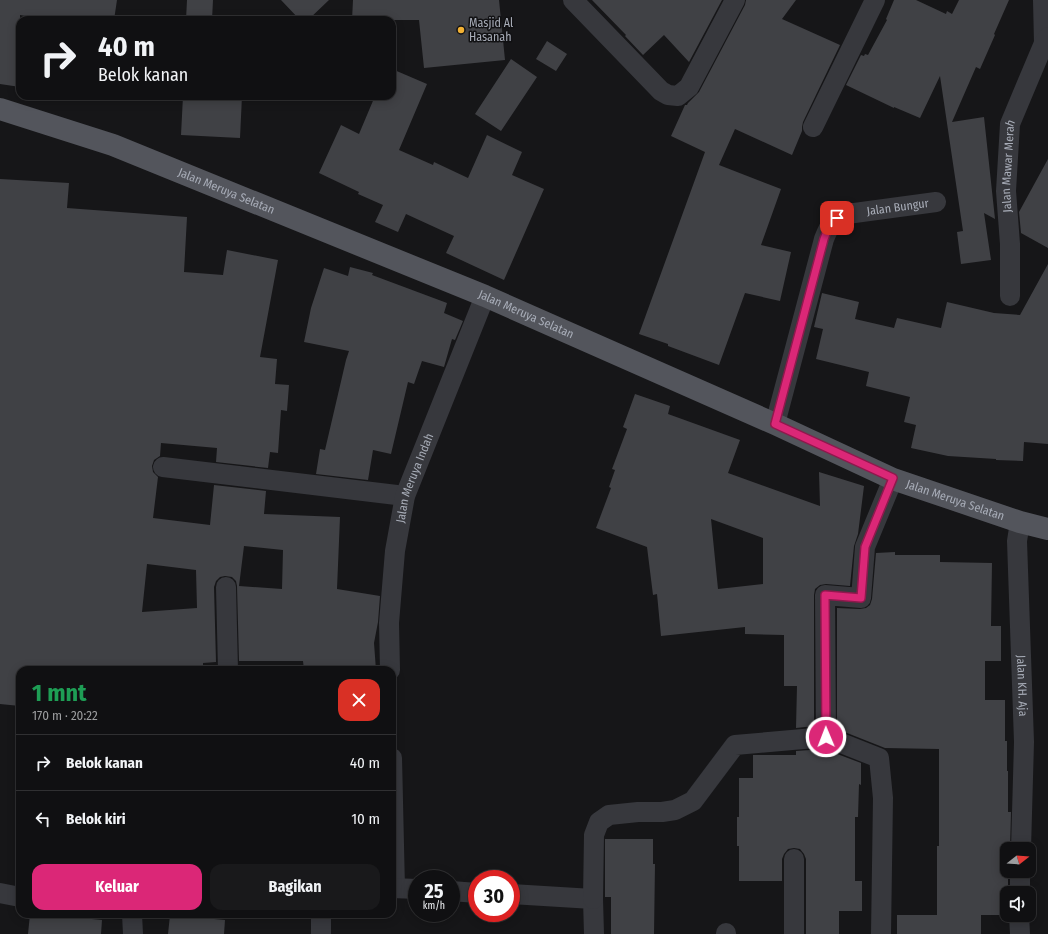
<!DOCTYPE html>
<html lang="id">
<head>
<meta charset="utf-8">
<style>
	:root { --surface:#101012; --page:#19191b; --text:#f1f3f6; --muted:#9c9d9f; --line:#303032; --accent:#db2777 }
	body { margin:0; font-family:"Fira Sans Condensed",sans-serif; background:var(--page); color:var(--text); height:100vh; display:flex; flex-direction:column; font-size:15px; white-space:nowrap }
	* { box-sizing:border-box; margin:0 }
	p { font-size:13px; color:var(--muted) }
	.icon { flex:none; width:22px; height:22px; fill:none; stroke:currentColor; stroke-width:2; stroke-linecap:round; stroke-linejoin:round }
	.map { position:relative; flex:1; overflow:hidden }
	.sheet { position:absolute; left:16px; top:666px; width:380px; height:252px; display:flex; flex-direction:column; background:var(--surface); border-radius:12px; box-shadow:0 2px 10px #0003,0 0 0 1px var(--line) }
	.sheet>* { flex:none }
	.guide { position:absolute; left:16px; top:16px; width:380px; height:84px; border-radius:12px; box-shadow:0 2px 10px #0003,0 0 0 1px var(--line); background:#101012; color:var(--text); overflow:hidden }
	.needle { width:26px; rotate:73deg }
	.controls { position:absolute; left:1000px; top:842px; display:grid; gap:8px }
	.controls a { display:grid; place-items:center; width:36px; height:36px; border-radius:8px; background:var(--surface); box-shadow:0 2px 10px #0003,0 0 0 1px var(--line); font-size:20px }
	.speed { position:absolute; left:408px; top:870px; display:flex; gap:8px; font-size:20px; font-weight:700; text-align:center }
	.speed>* { display:grid; place-content:center; width:52px; height:52px; border-radius:50%; background:var(--surface); box-shadow:0 2px 10px #0003,0 0 0 1px var(--line); line-height:1 }
	.speed small { font-size:10px; font-weight:400 }
	.speed .limit { border:6px solid #d22; background:#fff; color:#111 }
	.pin { position:absolute; display:grid; place-items:center; width:34px; height:34px; color:#fff; margin:-17px; border-radius:8px; box-shadow:0 2px 6px #0006 }
	.me { position:absolute; width:44px; margin:-22px; rotate:359deg; stroke-linejoin:round; filter:drop-shadow(0 0 3px #0008) }
	.turn { display:flex; align-items:center; gap:14px; height:84px; padding:0 16px; font-size:18px }
	.turn .icon { width:52px; height:52px; stroke-width:2.5 }
	.turn b { display:block; font-size:28px; line-height:34px }
	.round { display:grid; place-items:center; flex:none; width:42px; height:42px; border-radius:12px; background:var(--page) }
	.summary { display:flex; align-items:center; justify-content:space-between; height:68px; padding:0 16px }
	h1 { font-size:24px; font-weight:700; line-height:30px; color:#1e9e55 }
	.cta { display:flex; gap:8px; margin-top:auto; padding:8px 16px }
	.cta a { flex:1; height:46px; border-radius:12px; background:var(--accent); color:#fff; font-size:16px; font-weight:700; line-height:46px; text-align:center }
	.cta a+a { background:var(--page); color:var(--text) }
	ul { padding:0; list-style:none }
	li { display:flex; align-items:center; gap:12px; height:56px; padding:0 16px; border-top:1px solid var(--line) }
	li div { flex:1 }
	li b { display:block; font-size:15px }
	li em { font-style:normal }
	.map>svg:first-child { display:block }
	.building { fill:#404145; fill-rule:evenodd }
	.lines { fill:none; stroke-linecap:round; stroke-linejoin:round }
	.street { stroke:#37383d; stroke-width:20 }
	.primary { stroke:#53555c; stroke-width:22 }
	.route-casing { stroke:#8e194d; stroke-width:10 }
	.route { stroke:#db2777; stroke-width:7 }
	.poi-dot { fill:#f2b134; stroke:#111113; stroke-width:1.5 }
	.labels { text-anchor:middle; dominant-baseline:central; stroke-width:3; stroke-linejoin:round; paint-order:stroke }
	.poi-label { font-size:12px; fill:#a8adb8; stroke:#111113; text-anchor:start }
	.street-label { font-size:12px; fill:#a8adb8; stroke:#111113 }
</style>
</head>
<body>
<div class="map">
<svg width="1048" height="934" viewBox="0 0 1048 934">
	<rect width="100%" height="100%" fill="#161618"/>
	<path class="building" d="M0 0H117L114 20H49L20 15V87L0 84Z
		M187 0H213L212 20H186Z
		M281 0H329L308 20H300Z
		M353 0H499L505 60 424 68 419 20H352Z
		M592 0H722L689 62 664 35 643 55 625 36 626 35Z
		M746 0H796L782 19 840 45 803 122 802 127V131L792 155 735 129 719 165 781 189 761 245 791 252 780 301 745 293 719 365 668 346V344L639 334 705 152 671 136 685 105H687L688 103 699 92 745 5Z
		M894 0H916L946 14 947 11 952 14 959 0H1009L994 34 995 35 980 69 976 67 952 122 984 117 995 219 984 213 991 260 961 264 957 232 963 231 940 76 920 118 894 107V108L846 85 861 55 864 56 865 54 868 55 887 20 886 19Z
		M547 41 567 54 556 71 536 59Z
		M511 59 537 77 501 131 475 114Z
		M392 69 427 84 399 150 433 165 434 162 468 178 487 135 522 152 512 175 544 189 504 280 446 253 454 236 406 214 398 232 375 222 383 205 358 194 359 192 319 173 341 125 359 134 375 96H392Z
		M183 96H242L240 138 181 135Z
		M1048 159V248L1021 233 1019 212Z
		M0 179 69 183 67 208 187 217 184 272 223 275 227 250 278 260 260 357 277 359 275 384 289 385 287 411 281 410 278 453 270 452 268 468 216 462 217 448 161 443 160 456 154 460 152 466 153 472 158 477 153 518 210 525 214 485 266 491 264 514 340 517 337 589 380 596 378 622 374 643 376 670H304L303 661H239L237 586 236 581 232 577 225 576 220 577 216 581 214 587 216 662 203 663V670H20V706L0 704ZM244 546 283 550 282 589 239 586ZM147 564 196 570 197 608 142 612Z
		M1048 264V444L1024 442 1023 461 996 460V459L948 456 911 448 916 425 904 422 910 397 866 386 869 372 816 359 823 329 814 327 822 293 859 302 855 319 894 328 897 318 941 328 947 302 994 313 1020 315Z
		M350 267 373 273 372 275 447 303 444 313 463 321 455 340 452 339 444 367 422 361 414 384 408 382 391 454 373 450 368 480 316 474 320 449 325 450 346 360 349 351 304 342 311 308 324 268 348 276Z
		M635 394 670 406 668 414 740 440 728 473 820 506 819 472 864 486 858 534 854 546 850 586 826 584 820 585 815 589 814 595V726L796 728 797 686H784V635L745 634V627L661 636 657 594 653 595 647 547 596 528 611 488 609 487 615 470 612 469 627 429 623 427ZM711 519 763 538V584L718 589Z
		M895 552V555H940V562L992 563 991 626H1001V661H985V700H1005V741H1007V771H1008V812H1011L1010 849H1007V871H1008V893H1007L1008 915H981V934H897V915H937V846H939V749L885 748 837 729V608L860 609 866 608 870 605 872 599 876 553Z
		M824 749 861 763V785L859 784 858 817H855V881H862V911H839V934H806V859L804 854 800 849 794 848 788 849 784 854 782 859V881H739V846H737V817H739V778H753V755H796V751Z
		M605 839H653V864H655L654 934H611V897H605Z
		M30 914H41L102 920 101 934H28Z
		M170 915 225 920 224 934H168Z"/>
	<g class="lines">
		<g class="street">
			<path d="M573 0 661 91 668 95 678 96 689 87 735 0"/>
			<path d="M1043 0 1044 43"/>
			<path d="M813 127 875 0"/>
			<path id="s1" d="M1010 296V244L1006 191 1010 124 1044 43 1048 37"/>
			<path id="s2" d="M775 424 824 239C830 224 832 220 847 214L936 202"/>
			<path d="M163 467 405 496"/>
			<path id="s3" d="M1020 522 1017 541 1024 742 1021 849"/>
			<path d="M226 587 228 670"/>
			<path id="s4" d="M390 670 389 623 395 551 405 496 485 296"/>
			<path d="M826 737 825 595 861 598 865 547 893 479"/>
			<path d="M392 758 395 888"/>
			<path d="M794 859V934"/>
			<path d="M392 888 417 889"/>
			<path d="M451 891 477 893"/>
			<path d="M0 893 20 897"/>
			<path d="M1020 893V871"/>
			<path d="M511 894 593 899 594 934"/>
			<path d="M593 899 594 835 599 822 609 815 638 812H662L675 810 693 801 735 745 826 737 879 758 883 798 881 934"/>
			<path d="M132 914 133 934"/>
			<path d="M321 914V934"/>
			<path d="M1019 915 1020 934"/>
			<path d="M726 933V934"/>
		</g>
		<path class="primary" id="s5" d="M0 109 113 145 485 296 775 424 893 479 1020 522 1048 529"/>
	</g>
	<g class="lines">
		<defs>
			<path id="route" d="M826 737 825 595 861 598 865 547 893 478 775 424 824 239 829 226 837 218"/>
		</defs>
		<use href="#route" class="route-casing"/>
		<use href="#route" class="route"/>
	</g>
	<circle class="poi-dot" cx="461" cy="30" r="4"/>
	<g class="labels">
		<g class="poi-label">
			<text x="469" y="23">Masjid Al<tspan x="469" dy="14">Hasanah</tspan></text>
		</g>
		<g class="street-label">
			<text stroke="none"><textPath href="#s1" startOffset="130">Jalan Mawar Merah</textPath></text>
			<text stroke="none"><textPath href="#s5" startOffset="241">Jalan Meruya Selatan</textPath></text>
			<text stroke="none"><textPath href="#s2" startOffset="278">Jalan Bungur</textPath></text>
			<text stroke="none"><textPath href="#s5" startOffset="565">Jalan Meruya Selatan</textPath></text>
			<text stroke="none"><textPath href="#s4" startOffset="195">Jalan Meruya Indah</textPath></text>
			<text stroke="none"><textPath href="#s5" startOffset="1033">Jalan Meruya Selatan</textPath></text>
			<text stroke="none"><textPath href="#s3" startOffset="164">Jalan KH. Aja</textPath></text>
		</g>
	</g>
</svg>
<div class="controls">
<a><svg class="needle" viewBox="-14 -14 28 28"><path d="M0-13l5 13h-10z" fill="#e53935"/><path d="M0 13l5-13h-10z" fill="#9c9d9f"/></svg></a>
<a><svg class="icon" aria-label="sound" viewBox="0 0 24 24"><path d="M4 9h4l5-4v14l-5-4H4zM17 9q2 3 0 6"/></svg></a>
</div>
<div class="speed"><div>25<small>km/h</small></div><div class="limit">30</div></div>
<div class="pin" style="left:837px;top:218px;background:#d93025"><svg class="icon" aria-label="arrive" viewBox="0 0 24 24"><path d="M6 21V4h12l-3 4 3 4H6"/></svg></div>
<svg class="me" style="left:826px;top:737px" viewBox="-20 -20 40 40"><circle r="17" fill="#db2777" stroke="#fff" stroke-width="3"/><path d="M0-11L8 9 0 5-8 9z" fill="#fff"/></svg>
<div class="guide">
<div class="turn"><svg class="icon" aria-label="right" viewBox="0 0 24 24"><path d="M7 20v-9h11M14 6l5 5-5 5"/></svg><div><b>40 m</b>Belok kanan</div></div>
</div>
<section class="sheet">
<div class="summary"><div><h1>1 mnt</h1><p>170 m · 20:22</p></div><a class="round" style="background:#d93025;color:#fff"><svg class="icon" aria-label="close" viewBox="0 0 24 24"><path d="M6 6l12 12M18 6L6 18"/></svg></a></div>
<ul>
<li><svg class="icon" aria-label="right" viewBox="0 0 24 24"><path d="M7 20v-9h11M14 6l5 5-5 5"/></svg><div><b>Belok kanan</b></div><em>40 m</em></li>
<li><svg class="icon" aria-label="left" viewBox="0 0 24 24"><path d="M17 20v-9H6M10 6l-5 5 5 5"/></svg><div><b>Belok kiri</b></div><em>10 m</em></li>
</ul>
<div class="cta"><a>Keluar</a><a>Bagikan</a></div>
</section>
</div>
</body>
</html>
